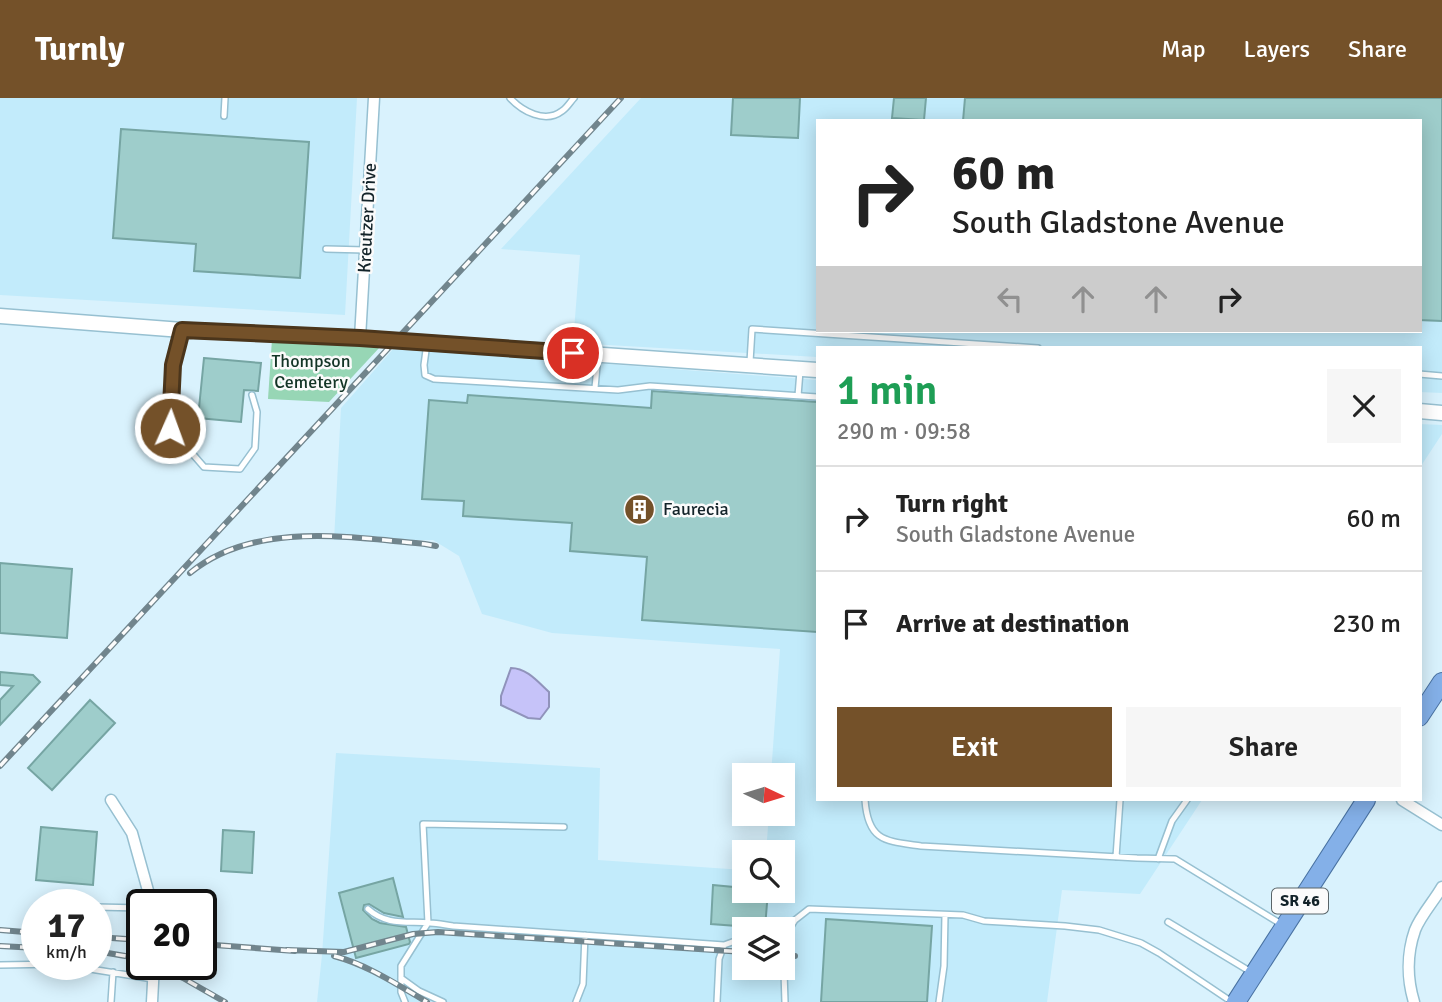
<!DOCTYPE html>
<html lang="en">
<head>
<meta charset="utf-8">
<style>
	:root { --surface:#fff; --page:#f6f6f6; --text:#222; --muted:#767676; --line:#e0e0e0; --accent:#745129 }
	body { margin:0; font-family:Signika,sans-serif; background:var(--page); color:var(--text); height:100vh; display:flex; flex-direction:column; font-size:26px; white-space:nowrap }
	* { box-sizing:border-box; margin:0 }
	p { font-size:23px; color:var(--muted) }
	.icon { flex:none; width:38px; height:38px; fill:none; stroke:currentColor; stroke-width:2; stroke-linecap:round; stroke-linejoin:round }
	.map { position:relative; flex:1; overflow:hidden }
	.side { position:absolute; left:816px; top:248px; width:606px; height:455px; display:flex; flex-direction:column; background:var(--surface); border-radius:0px; box-shadow:0 4px 18px #0003 }
	.side>* { flex:none }
	.guide { position:absolute; left:816px; top:21px; width:606px; height:214px; border-radius:0px; box-shadow:0 4px 18px #0003; background:#fff; color:var(--text); overflow:hidden }
	.needle { width:46px; rotate:94deg }
	.buttons { position:absolute; left:732px; top:665px; display:grid; gap:14px }
	.buttons a { display:grid; place-items:center; width:63px; height:63px; border-radius:0px; background:var(--surface); box-shadow:0 4px 18px #0003; font-size:35px }
	.speed { position:absolute; left:21px; top:791px; display:flex; gap:14px; font-size:35px; font-weight:700; text-align:center }
	.speed>* { display:grid; place-content:center; width:91px; height:91px; border-radius:50%; background:var(--surface); box-shadow:0 4px 18px #0003; line-height:1 }
	.speed small { font-size:18px; font-weight:400 }
	.speed .limit { border:4px solid #111; border-radius:10px; background:#fff; color:#111 }
	.pin { position:absolute; display:grid; place-items:center; width:60px; height:60px; color:#fff; margin:-30px; border:4px solid #fff; border-radius:50%; box-shadow:0 2px 7px #0007 }
	.me { position:absolute; width:77px; margin:-38px; rotate:2deg; stroke-linejoin:round; filter:drop-shadow(0 0 5px #0008) }
	.turn { display:flex; align-items:center; gap:24px; height:147px; padding:0 21px; font-size:32px }
	.turn .icon { width:91px; height:91px; stroke-width:2.5 }
	.turn b { display:block; font-size:49px; line-height:60px }
	.lanes { display:flex; align-items:center; height:66px; padding:0 21px; background:#0003; justify-content:center; gap:35px; direction:ltr }
	.lanes .off { opacity:.35 }
	.round { display:grid; place-items:center; flex:none; width:74px; height:74px; border-radius:0px; background:var(--page) }
	.overview { display:flex; align-items:center; justify-content:space-between; height:119px; padding:0 21px }
	h1 { font-size:42px; font-weight:600; line-height:52px; color:#1e9e55 }
	.button { display:flex; gap:14px; margin-top:auto; padding:14px 21px }
	.button a { flex:1; height:80px; border-radius:0px; background:var(--accent); color:#fff; font-size:28px; font-weight:600; line-height:80px; text-align:center }
	.button a+a { background:var(--page); color:var(--text) }
	ul { padding:0; list-style:none }
	li { display:flex; align-items:center; gap:21px; height:105px; padding:0 21px; border-top:2px solid var(--line) }
	li div { flex:1 }
	li b { display:block; font-size:26px }
	li em { font-style:normal }
	header { display:flex; align-items:center; gap:42px; box-sizing:border-box; height:98px; padding:0 35px; background:var(--accent); color:#fff }
	header strong { font-size:33px }
	nav { display:flex; gap:38px; margin-inline-start:auto; font-size:24px }
	.map>svg:first-child { display:block }
	.built { fill:#c2ebfb; fill-rule:evenodd }
	.green { fill:#97d6b5 }
	.water { fill:#c6c3f9; stroke:#9093bb; stroke-width:2 }
	.building { fill:#9ecdcb; stroke:#76a5a3; stroke-width:2 }
	.lines { fill:none; stroke-linecap:round; stroke-linejoin:round }
	.service-casing { stroke:#97c0d1; stroke-width:8 }
	.minor-casing { stroke:#97c0d1; stroke-width:13 }
	.tertiary-casing { stroke:#97c0d1; stroke-width:17 }
	.trunk-casing { stroke:#4972a2; stroke-width:20 }
	.service { stroke:#fff; stroke-width:5 }
	.minor { stroke:#fff; stroke-width:10 }
	.tertiary { stroke:#fff; stroke-width:14 }
	.trunk { stroke:#84b0e8; stroke-width:18 }
	.rail-casing { stroke:#71858d; stroke-width:6 }
	.rail { stroke:#fbfbfb; stroke-width:3.5; stroke-dasharray:10; stroke-linecap:butt }
	.route-casing { stroke:#4b351b; stroke-width:18 }
	.route { stroke:#745129; stroke-width:12 }
	.labels { text-anchor:middle; dominant-baseline:central; stroke-width:5; stroke-linejoin:round; paint-order:stroke }
	.shield { fill:#fbfbfb; stroke:#596468; stroke-width:2 }
	.shield-label { font-size:16px; font-weight:bold; fill:#132329 }
	.street-label { font-size:18px; fill:#132329; stroke:#fbfbfb }
	.park-label { font-size:18px; fill:#133526; stroke:#fbfbfb }
	.poi-label { font-size:18px; fill:#132329; stroke:#fbfbfb; text-anchor:start }
</style>
</head>
<body>
<header>
<strong>Turnly</strong>
<nav><a>Map</a><a>Layers</a><a>Share</a></nav>
</header>
<div class="map">
<svg width="1442" height="904" viewBox="0 0 1442 904">
	<rect width="100%" height="100%" fill="#d9f2fd"/>
	<path class="built" d="M0 0H357L345 217 0 197Z
		M641 0H1442V295L1419 294V250H817V259L573 245 580 157 501 151ZM817 23H1419V233H817Z
		M394 250 817 282V702H1202L1140 796 1062 792 1047 904H317L322 857 336 655 600 670 598 762 744 772V793H782V754H766L769 716H782V677H771L780 551 552 535 482 516 459 458 433 442H334L341 310ZM744 831H782V870H744Z
		M1419 326 1442 327V336L1419 371Z"/>
	<path class="green" d="M272 241 380 249 329 304 268 301Z"/>
	<path class="water" d="M511 570C527 570 538 584 549 594V609L540 621 528 620 501 607V598Z"/>
	<path class="building" d="M733 0H800L798 40 731 37Z
		M894 0H926L924 22 892 20Z
		M965 0H1442V223L1419 222V23H963Z
		M121 31 309 44 300 180 194 173 196 146 113 140Z
		M204 260 261 265 258 293 244 292 241 324 198 320Z
		M652 293 817 304V534L642 522 647 459 570 453 572 425 463 418 464 403 422 401 429 302 467 305 468 297 651 310Z
		M0 465 72 471 67 540 0 535Z
		M0 574 33 577 40 584 0 627V602L13 588 0 587Z
		M90 602 115 625 52 692 28 670Z
		M41 729 97 734 93 787 36 782Z
		M223 732 254 734 252 775 221 773Z
		M393 780 403 819 384 815 369 806 364 807 363 812 372 821 380 825 406 829 410 844 409 846 356 860 339 795Z
		M713 787 744 790V793H768L765 830 711 826Z
		M826 821 932 828 927 904H821Z"/>
	<g class="lines">
		<defs>
			<path id="service" d="M510 0C522 13 545 26 562 13 567 10 570 4 574 0
				M224 18 225 0
				M326 151 365 152
				M181 235 173 267 170 330 204 369 240 371 255 350 257 314 252 297
				M427 245 424 267 425 277 434 281 618 292 650 288 817 299
				M750 264 752 231 1038 250
				M1419 276 1442 278
				M595 290 598 257
				M798 298 800 273
				M865 702C868 744 886 743 921 748L1137 760 1175 761 1281 826
				M1116 759 1120 702
				M1158 761 1172 723 1187 702
				M96 809 142 810
				M368 811C387 828 407 823 430 825 438 825 445 827 453 828L724 847
				M1168 824 1251 874
				M782 843 795 822 809 811 963 817 984 823 1065 828 1099 832 1141 845 1159 855 1232 904
				M783 843 785 904
				M0 867 59 866 153 881
				M401 880 419 893 443 904
				M111 904 113 874
				M405 904 401 894V868L428 825 423 726 564 729
				M576 904 583 886 585 837
				M717 904 719 861 724 847 735 843H744
				M939 904 944 868 945 817"/>
			<path id="minor" d="M360 240 374 0
				M111 702 132 735 152 807
				M1402 702 1442 727
				M152 904 154 866
				M1414 904C1407 881 1407 855 1415 832 1421 817 1434 803 1442 789"/>
			<path id="tertiary" d="M0 218 182 232 360 240 817 272
				M1419 313 1442 315"/>
			<path id="trunk" d="M1419 619 1442 584
				M1236 904 1366 702"/>
		</defs>
		<use href="#service" class="service-casing"/>
		<use href="#minor" class="minor-casing"/>
		<use href="#tertiary" class="tertiary-casing"/>
		<use href="#trunk" class="trunk-casing"/>
		<use href="#service" class="service"/>
		<use href="#minor" class="minor"/>
		<use href="#tertiary" class="tertiary"/>
		<use href="#trunk" class="trunk"/>
		<defs>
			<path id="rail" d="M190 475C253 423 349 439 425 446L436 448
				M0 668 621 0
				M0 832 37 835
				M96 839 142 842
				M201 846 295 853
				M0 848 37 850
				M287 852 344 854 413 836 438 834 744 854
				M96 853 131 859 142 863
				M782 857 795 858
				M334 858C368 867 396 886 427 904
				M152 866 183 880 225 904"/>
		</defs>
		<use href="#rail" class="rail-casing"/>
		<use href="#rail" class="rail"/>
	</g>
	<g class="lines">
		<defs>
			<path id="route" d="M170 330 173 267 182 232 360 240 573 255"/>
		</defs>
		<use href="#route" class="route-casing"/>
		<use href="#route" class="route"/>
	</g>
	<defs>
		<symbol id="building-disc" viewBox="-11 -11 22 22"><circle r="9.5" fill="#745129" stroke="#fbfbfb"/><path d="M-4-6H4V6H1V3H-1V6H-4ZM-2.5-4.3h1.7v1.8h-1.7ZM.8-4.3h1.7v1.8H.8ZM-2.5-1h1.7V.8h-1.7ZM.8-1h1.7V.8H.8Z" fill="#fff"/></symbol>
	</defs>
	<g fill-rule="evenodd">
		<use href="#building-disc" x="622" y="394" width="35" height="35"/>
	</g>
	<g class="labels">
		<rect class="shield" x="1272" y="790.5" width="56" height="25" rx="5"/>
		<g class="shield-label">
			<text x="1300" y="803">SR 46</text>
		</g>
		<g class="street-label">
			<text transform="translate(367 120) rotate(-87)">Kreutzer Drive</text>
		</g>
		<g class="park-label">
			<text x="311" y="263">Thompson<tspan x="311" dy="21">Cemetery</tspan></text>
		</g>
		<g class="poi-label">
			<text x="663" y="411">Faurecia</text>
		</g>
	</g>
</svg>
<div class="buttons">
<a><svg class="needle" viewBox="-14 -14 28 28"><path d="M0-13l5 13h-10z" fill="#e53935"/><path d="M0 13l5-13h-10z" fill="#767676"/></svg></a>
<a><svg class="icon" aria-label="search" viewBox="0 0 24 24"><circle cx="10" cy="10" r="6"/><path d="M15 15l6 6"/></svg></a>
<a><svg class="icon" aria-label="layers" viewBox="0 0 24 24"><path d="M12 4l9 5-9 5-9-5zM3 14l9 5 9-5"/></svg></a>
</div>
<div class="speed"><div>17<small>km/h</small></div><div class="limit">20</div></div>
<div class="pin" style="left:573px;top:255px;background:#d93025"><svg class="icon" aria-label="arrive" viewBox="0 0 24 24"><path d="M6 21V4h12l-3 4 3 4H6"/></svg></div>
<svg class="me" style="left:170px;top:330px" viewBox="-20 -20 40 40"><circle r="17" fill="#745129" stroke="#fff" stroke-width="3"/><path d="M0-11L8 9 0 5-8 9z" fill="#fff"/></svg>
<div class="guide">
<div class="turn"><svg class="icon" aria-label="right" viewBox="0 0 24 24"><path d="M7 20v-9h11M14 6l5 5-5 5"/></svg><div><b>60 m</b>South Gladstone Avenue</div></div>
<div class="lanes"><svg class="icon off" aria-label="left" viewBox="0 0 24 24"><path d="M17 20v-9H6M10 6l-5 5 5 5"/></svg><svg class="icon off" aria-label="ahead" viewBox="0 0 24 24"><path d="M12 20V5M6 11l6-6 6 6"/></svg><svg class="icon off" aria-label="ahead" viewBox="0 0 24 24"><path d="M12 20V5M6 11l6-6 6 6"/></svg><svg class="icon" aria-label="right" viewBox="0 0 24 24"><path d="M7 20v-9h11M14 6l5 5-5 5"/></svg></div>
</div>
<section class="side">
<div class="overview"><div><h1>1 min</h1><p>290 m · 09:58</p></div><a class="round"><svg class="icon" aria-label="close" viewBox="0 0 24 24"><path d="M6 6l12 12M18 6L6 18"/></svg></a></div>
<ul>
<li><svg class="icon" aria-label="right" viewBox="0 0 24 24"><path d="M7 20v-9h11M14 6l5 5-5 5"/></svg><div><b>Turn right</b><p>South Gladstone Avenue</p></div><em>60 m</em></li>
<li><svg class="icon" aria-label="arrive" viewBox="0 0 24 24"><path d="M6 21V4h12l-3 4 3 4H6"/></svg><div><b>Arrive at destination</b></div><em>230 m</em></li>
</ul>
<div class="button"><a>Exit</a><a>Share</a></div>
</section>
</div>
</body>
</html>
